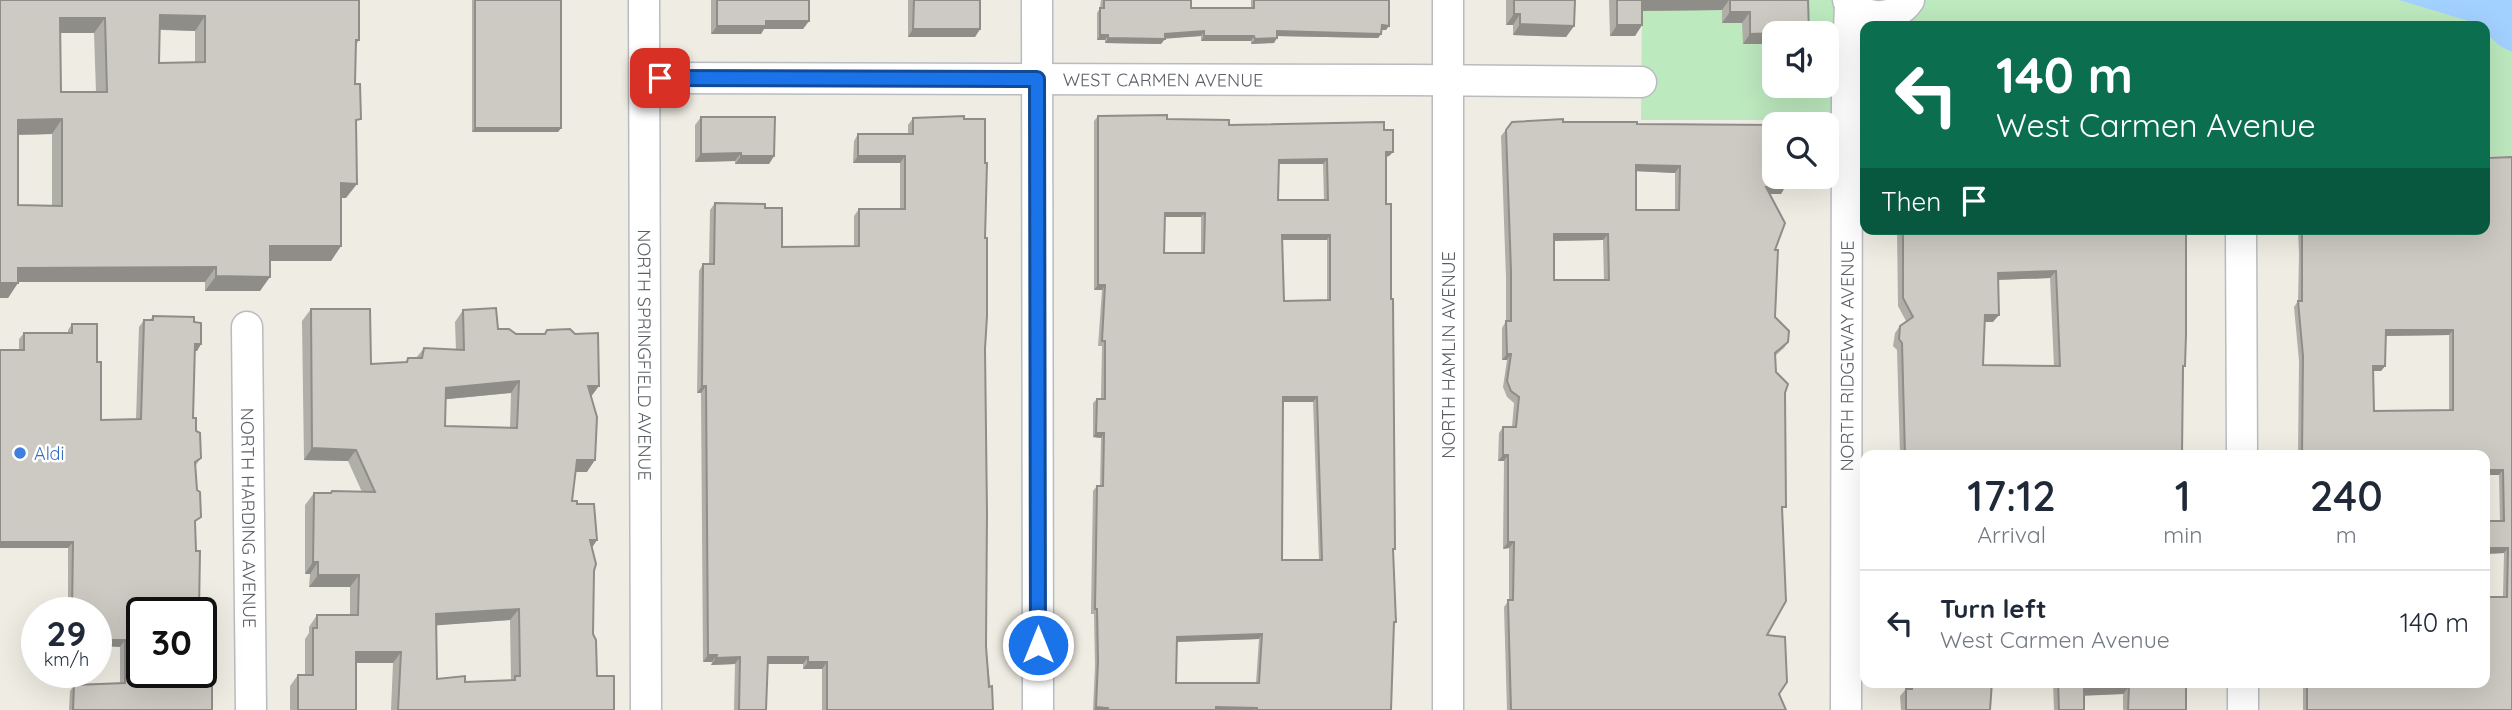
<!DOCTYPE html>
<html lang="en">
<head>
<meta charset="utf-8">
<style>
	:root { --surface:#fff; --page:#f2f2f3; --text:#1f2937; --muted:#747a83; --line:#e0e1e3 }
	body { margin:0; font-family:Quicksand,sans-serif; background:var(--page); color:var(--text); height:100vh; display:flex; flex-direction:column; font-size:26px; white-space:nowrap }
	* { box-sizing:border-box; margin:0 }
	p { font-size:23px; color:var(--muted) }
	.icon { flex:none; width:38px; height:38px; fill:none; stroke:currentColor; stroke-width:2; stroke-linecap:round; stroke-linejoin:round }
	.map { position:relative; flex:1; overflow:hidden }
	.drawer { position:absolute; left:1860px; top:450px; width:630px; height:238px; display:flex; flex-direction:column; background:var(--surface); border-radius:14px; box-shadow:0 7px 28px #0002 }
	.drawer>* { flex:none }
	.guide { position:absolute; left:1860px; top:21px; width:630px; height:214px; border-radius:14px; box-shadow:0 7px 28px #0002; background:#0b6e4f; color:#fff; overflow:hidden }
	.buttons { position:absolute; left:1762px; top:21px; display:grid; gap:14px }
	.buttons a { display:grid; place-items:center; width:77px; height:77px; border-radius:14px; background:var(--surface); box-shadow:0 7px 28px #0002; font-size:35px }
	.speed { position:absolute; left:21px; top:597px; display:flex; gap:14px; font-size:35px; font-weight:700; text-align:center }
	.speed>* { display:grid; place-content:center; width:91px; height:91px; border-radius:50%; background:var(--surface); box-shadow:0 7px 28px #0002; line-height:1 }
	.speed small { font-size:18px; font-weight:400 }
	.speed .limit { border:4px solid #111; border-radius:10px; background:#fff; color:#111 }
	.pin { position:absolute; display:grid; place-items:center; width:60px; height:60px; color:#fff; margin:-30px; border-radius:14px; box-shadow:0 4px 10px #0006 }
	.me { position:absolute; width:77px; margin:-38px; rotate:0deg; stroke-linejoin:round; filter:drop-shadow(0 0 5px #0008) }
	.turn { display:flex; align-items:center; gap:24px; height:147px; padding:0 21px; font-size:32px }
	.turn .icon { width:91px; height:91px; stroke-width:2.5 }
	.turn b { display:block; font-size:49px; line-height:60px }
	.then { display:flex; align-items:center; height:66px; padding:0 21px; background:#0003; gap:14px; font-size:26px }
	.eta { display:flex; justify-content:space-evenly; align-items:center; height:119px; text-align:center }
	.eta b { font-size:42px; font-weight:600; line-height:49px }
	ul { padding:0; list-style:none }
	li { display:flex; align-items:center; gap:21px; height:105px; padding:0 21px; border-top:2px solid var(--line) }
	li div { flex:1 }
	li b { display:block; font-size:26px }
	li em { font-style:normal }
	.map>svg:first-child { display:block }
	.green { fill:#bde9bf; fill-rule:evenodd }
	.water { fill:#a3d1ff }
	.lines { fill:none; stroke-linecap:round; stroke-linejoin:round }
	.minor-casing { stroke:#b8bbc0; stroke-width:33 }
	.minor { stroke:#fff; stroke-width:30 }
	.wall { fill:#afaea7; fill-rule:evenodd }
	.shaded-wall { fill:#8f8d88 }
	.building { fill:#cccac2; stroke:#8f8d88; stroke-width:2; fill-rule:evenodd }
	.route-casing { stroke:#114b97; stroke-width:18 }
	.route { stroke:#1a73e8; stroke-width:12 }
	.shop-dot { fill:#3f7fe0; stroke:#fff; stroke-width:2.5 }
	.labels { text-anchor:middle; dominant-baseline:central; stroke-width:5; stroke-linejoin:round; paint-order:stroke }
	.street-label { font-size:18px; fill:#5b5f65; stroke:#fff }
	.shop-label { font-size:18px; fill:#366cbe; stroke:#fff; text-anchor:start }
</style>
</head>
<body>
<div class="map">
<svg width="2512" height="710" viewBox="0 0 2512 710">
	<rect width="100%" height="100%" fill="#efede3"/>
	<path class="green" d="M1642 0H2512V156H2485V26H1866L1865 120H1641ZM1774 33H1827V86H1774Z"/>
	<path class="water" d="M2399 0H2512V52L2500 46 2485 32V26Z"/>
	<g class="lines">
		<defs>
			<g id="minor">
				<path id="s1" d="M644 0 646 710"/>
				<path d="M1037 0 1038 710"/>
				<path d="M1448 0V710"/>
				<path d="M1848 0C1863 21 1894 22 1909 0"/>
				<path id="s2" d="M645 78 1411 80 1641 82"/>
				<path d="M2241 229 2242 455"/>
				<path id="s3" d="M247 327 251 710"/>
				<path d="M2243 682V710"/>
				<path id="s4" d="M1846 710 1847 83 1850 4"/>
			</g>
		</defs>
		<use href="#minor" class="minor-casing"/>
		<use href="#minor" class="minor"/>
	</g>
	<path class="wall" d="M0 0H359V40L356 45 355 84 356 125 346 198H341V246L331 261H270L260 291H205V282H18L8 298H0ZM160 30 195 31V63H159ZM60 33H94L96 92H61ZM52 134V206L18 205V135Z
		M472 0H561V128L558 132H472Z
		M711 0H809V21L803 29H764L761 34H711Z
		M908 0H980V29L975 37H908Z
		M1101 0H1191V8H1251V0H1389L1386 30H1381V34L1378 38 1277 36 1274 43 1251 44V41H1201V36L1165 38 1161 44 1105 43V40H1097V13L1100 8Z
		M1506 0H1575L1574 26 1566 37 1513 35V25H1506Z
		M1609 0H1808L1743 44 1742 23H1722V10L1642 11V25L1635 36H1610Z
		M1098 116 1167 119 1229 125 1384 130 1393 152 1389 156 1386 157V204L1391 299 1395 549 1393 551 1396 622 1393 626 1391 710H1093L1095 666 1094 614H1091L1093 491 1097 486H1100L1101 438 1093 437V403L1097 399H1101L1102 346H1098L1102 290H1094V121ZM1279 164H1323L1324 200H1278ZM1165 217H1201V253H1164ZM1282 240H1327V300L1284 301ZM1283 402H1313L1319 560H1282ZM1259 639 1256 683H1176L1177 642Z
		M701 117 774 156 769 164H735V161L695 162V125Z
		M913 118 985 238 986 646 993 710H822V669H803V664H767L766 710H734L735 664 711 665 712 662H703L701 393H697L699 271 703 264H709L710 210 715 203 765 208 782 247H854V216L859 209H900V163H853L854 141 858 134H908V125Z
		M1512 122H1563L1637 124 1785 187 1781 194H1770L1775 250V317L1788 342 1784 348 1775 356 1776 372 1785 393 1782 513 1767 635 1779 694 1786 710H1507L1504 607 1509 600V548L1503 549 1504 461H1498L1499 433 1503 427H1512L1514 403 1507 397 1503 387 1507 360H1502V328L1506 321V278L1501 136ZM1636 171 1675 173V210H1636ZM1603 240 1604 280H1554V241Z
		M2512 157V710H2303V688H2299V682H2485L2503 597 2504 553 2485 554V521H2500L2499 475H2485V455H2298L2299 361 2294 307 2298 301 2299 255 2298 229H2485ZM2449 335V410L2374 411 2373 371H2381L2385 366V336Z
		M1897 229H2186L2182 455H1900L1897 350 1893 346 1895 333 1900 326 1906 321 1898 306ZM2050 278 2054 366 1983 365 1985 322H1993L1998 280Z
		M311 309 371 364 405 362 408 358H416L424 348 456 350 455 322 463 310 498 329 516 334H544L547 330 591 397 587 472H575L572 501 577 504 597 540 592 547 594 571 593 634 597 676 614 710H391L393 663H356V710H290V686L298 675H305V639L309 633V627L317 615H350V587H309L310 574H305V505L314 493H330L332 491 362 492 348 461 304 460 302 321ZM511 393 510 428 445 426 446 399ZM510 620 511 680 465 682 437 679 436 625Z
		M153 316 194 322 201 344 197 351H194L193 418 201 458 196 465 195 524 198 681 212 710H69L70 691 74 685 120 683V647L96 612H68V548L19 350V339L24 333H68V330L72 324 97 362 101 420 136 419 139 327 144 320H150Z
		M1907 682H1992L1990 710H1901L1900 696 1906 689H1907Z
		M2053 682H2186V710H2123V694L2084 695V710H2054Z"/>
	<path class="shaded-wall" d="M1642 0H1729L1722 10 1635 11Z
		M1730 12H1750L1742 23H1722Z
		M1514 14H1520L1513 25H1506Z
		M160 15 205 16 195 31 149 29Z
		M60 18H105L94 33H50Z
		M766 21H809L803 29H764L761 34H711L717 26Z
		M1520 24 1574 26 1566 37 1513 35Z
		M1382 25 1389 26 1386 30H1378Z
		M1617 25H1642L1635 36H1610Z
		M913 29H980L975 37H908Z
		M1204 31 1201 36 1162 39 1165 34Z
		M1277 31 1381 34 1378 38 1274 36Z
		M1809 32 1774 33V44H1743L1750 34Z
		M1100 35H1108L1105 40H1097Z
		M1204 36H1254L1251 41H1201Z
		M1108 38 1165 39 1161 44 1105 43Z
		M1277 38 1274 43 1251 44 1255 39Z
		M62 119 52 134 7 135 18 120Z
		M475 128H561L558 132H472Z
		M1386 152H1393L1389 156 1383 157Z
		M741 153 735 161 695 162 701 154Z
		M741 156H774L769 164H735Z
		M858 156H905L900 163H853Z
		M1327 159 1323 164H1276L1279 160Z
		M1636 165 1680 166 1675 173 1632 171Z
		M341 183 357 184 346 198H331Z
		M1766 187H1785L1781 194H1762Z
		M1165 213H1205L1201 217H1162Z
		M1554 234H1608L1603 240 1550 241Z
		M1282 235H1330L1327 240H1279Z
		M270 246H341L331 261H260Z
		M216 267 205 282H8L18 268Z
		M2056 271 2050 278 1993 280 1998 273Z
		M216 276 270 277 260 291H205Z
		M0 283H18L8 298H0Z
		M1098 285H1105L1102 290H1094Z
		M1985 315H1999L1993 322H1980Z
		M2386 330H2453L2449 335 2382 336Z
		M195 344H201L197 351H190Z
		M1507 354H1511L1507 360H1502Z
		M2373 366H2385L2381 371H2369Z
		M519 381 511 393 438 400 446 388Z
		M588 386H599L590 398Z
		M702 386H706L701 393H697Z
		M1283 397H1317L1313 402H1279Z
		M1096 433H1104L1101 438 1093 437Z
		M312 448 356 450 348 461 304 460Z
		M1503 455H1508L1504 461H1498Z
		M577 460H595L587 472H569Z
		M2485 470H2503L2499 475H2485Z
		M590 540H597L589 552Z
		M0 542H73L68 548H0Z
		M1508 542H1514L1509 548 1503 549Z
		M2485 548H2508L2504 553 2485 554Z
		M313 562H318L310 574H305Z
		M318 575H359L350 587H309Z
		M519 609 510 620 428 626 436 614Z
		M1262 634 1259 639 1173 642 1177 637Z
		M96 640H125L120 647 96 646Z
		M356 652H401L393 663H348Z
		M708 655H717L712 662H703Z
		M740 657 735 664 711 665 716 658Z
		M768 657H808L803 664H763Z
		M808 662H827L822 669H803Z
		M2303 682H2306L2303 688H2299Z
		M2129 687 2123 694 2079 696 2084 688Z
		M1096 707 1108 708 1107 710H1094Z
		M1216 707 1257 708 1255 710H1214Z"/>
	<path class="building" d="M0 0H359V40H356L355 84H360L361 119 356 120 357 184 341 183V246H270V277L216 276V267L18 268V283H0ZM160 15 205 16V62L159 63ZM60 18H105L107 92H61ZM62 119V206L18 205V120Z
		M475 0H561V128H475Z
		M717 0H809V21H766V26H717Z
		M914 0H980V29H913Z
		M1104 0H1191V8H1254V0H1389V26L1382 25 1381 34 1277 31V38L1255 39 1254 36H1204V31L1165 34V39L1108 38V35H1100V8H1104Z
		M1514 0H1575L1574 26 1520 24V14H1514Z
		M1617 0H1642V25H1617Z
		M1730 0H1808L1809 32 1750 34V12H1730Z
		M1167 115V119L1229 120V125L1384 122V130H1393V152H1386V204H1391V299H1393L1395 549H1393L1396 622H1394L1391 710H1257V708L1216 707V710H1107L1108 708 1096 707 1098 661 1097 609H1095L1097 486H1103L1104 433H1096L1097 399H1105V341H1102L1105 285H1098V116ZM1327 159 1328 200H1278L1279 160ZM1165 213H1205L1204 253H1164ZM1282 235H1330V300L1284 301ZM1283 397H1317L1322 560H1282ZM1262 634 1259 683H1176L1177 637Z
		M964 116V119H985V163H987L985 238H987V316L985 349 987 513 986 646 989 687 992 686 993 710H827V662H808V657H768L766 710H739L740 657 716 658 717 655H708L706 386H702L703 264H714L715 203 765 204V208H782V247L859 246V209H905V156H858V134H913V118Z
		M701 117H775L774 156H741V153L701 154Z
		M1563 119V122H1637V124L1774 125V177H1785V187H1766L1785 223 1775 250H1778L1775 317 1789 331 1788 342 1775 353 1776 372 1788 384 1785 393 1786 507H1782L1786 601 1767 635 1785 637 1787 682 1779 694 1786 710H1511L1508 600H1513L1514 542H1508V455H1503V427H1516L1519 397 1511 391 1507 381 1511 354H1507L1506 321H1511V271L1506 130 1512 122ZM1636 165 1680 166 1679 210H1636ZM1554 234H1608L1609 280H1554Z
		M2512 157V710H2307V682H2485V597H2507L2508 548H2485V521H2504L2503 470H2485V455H2302L2303 356 2298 301H2302V229H2485V158ZM2386 330H2453V410L2374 411 2373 366H2385Z
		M1903 229H2186V335L2185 366H2183L2182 455H1905L1902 343 1899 339 1900 326 1913 317 1903 298ZM2056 271 2060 366 1983 365 1985 315H1999L1998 273Z
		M496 308 498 329H509L516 334H545L547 330 570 329 575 334 598 333 599 386H588L597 417 595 460H577L572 501H577V504H594L597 540H590L596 564 594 571 593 634 596 640 597 676H614V710H398L401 652H356V710H298V675H313V628H317V615H358L359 575H318V562H313L314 493H331L332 491 375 492 356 450 312 448 311 309H370L371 364 407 362 408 358H422L424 348 464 350 463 310ZM519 381 517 428 445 426 446 388ZM519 609 520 676H515V680L465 682V676L437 679 436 614Z
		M153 316 194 317V322L201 323V344H195L193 418H196V431L200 433 201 458 195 462 197 490 200 492 201 517 195 521 196 551H200L199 612H142V672H199L198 681H212V710H73L74 685 125 683V640H96V612H72L73 542H0V350H24V333H72V324H97V362H101V420L141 419 144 320H153Z
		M1912 682H1992L1990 710H1906V689H1912Z
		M2058 682H2186V710H2128L2129 687 2084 688V710H2059Z"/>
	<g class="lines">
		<defs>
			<path id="route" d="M660 78 1037 79 1038 645"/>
		</defs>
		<use href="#route" class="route-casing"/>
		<use href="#route" class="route"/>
	</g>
	<circle class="shop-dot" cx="20" cy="453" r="7"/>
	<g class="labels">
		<g class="street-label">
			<text stroke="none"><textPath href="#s2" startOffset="518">WEST CARMEN AVENUE</textPath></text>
			<text stroke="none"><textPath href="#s1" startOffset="355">NORTH SPRINGFIELD AVENUE</textPath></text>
			<text transform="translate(1448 355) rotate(-90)">NORTH HAMLIN AVENUE</text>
			<text stroke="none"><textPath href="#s4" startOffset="354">NORTH RIDGEWAY AVENUE</textPath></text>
			<text stroke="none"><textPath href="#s3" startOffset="191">NORTH HARDING AVENUE</textPath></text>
		</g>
		<g class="shop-label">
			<text x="34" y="453">Aldi</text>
		</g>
	</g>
</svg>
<div class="buttons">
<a><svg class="icon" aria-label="sound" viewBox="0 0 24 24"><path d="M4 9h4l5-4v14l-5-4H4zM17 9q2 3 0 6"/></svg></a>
<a><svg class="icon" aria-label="search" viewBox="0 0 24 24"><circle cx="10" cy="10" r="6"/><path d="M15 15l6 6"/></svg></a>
</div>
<div class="speed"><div>29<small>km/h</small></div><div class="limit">30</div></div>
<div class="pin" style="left:660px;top:78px;background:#d93025"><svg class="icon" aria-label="arrive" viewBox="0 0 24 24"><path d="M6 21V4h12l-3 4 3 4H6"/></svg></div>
<svg class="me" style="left:1038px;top:645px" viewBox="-20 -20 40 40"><circle r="17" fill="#1a73e8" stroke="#fff" stroke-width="3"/><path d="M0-11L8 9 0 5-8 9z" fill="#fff"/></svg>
<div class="guide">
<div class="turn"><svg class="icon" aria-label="left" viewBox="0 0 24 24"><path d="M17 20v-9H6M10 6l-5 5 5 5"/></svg><div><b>140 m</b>West Carmen Avenue</div></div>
<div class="then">Then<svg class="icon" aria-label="arrive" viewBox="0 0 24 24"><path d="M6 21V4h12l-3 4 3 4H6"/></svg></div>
</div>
<section class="drawer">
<div class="eta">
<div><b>17:12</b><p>Arrival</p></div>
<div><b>1</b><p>min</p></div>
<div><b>240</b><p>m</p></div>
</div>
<ul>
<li><svg class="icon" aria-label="left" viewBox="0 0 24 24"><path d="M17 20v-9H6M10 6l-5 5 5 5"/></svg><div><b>Turn left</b><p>West Carmen Avenue</p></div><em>140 m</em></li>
</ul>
</section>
</div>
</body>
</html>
